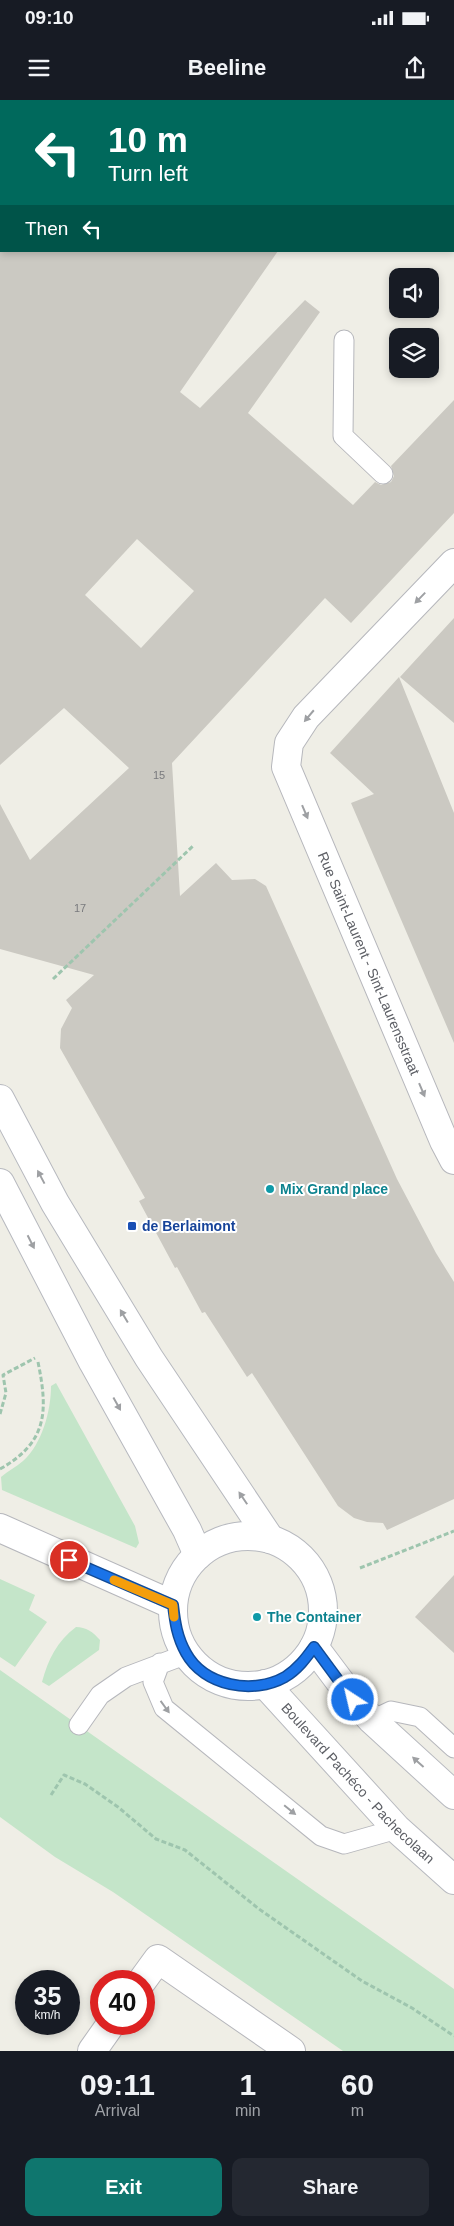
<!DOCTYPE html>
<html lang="en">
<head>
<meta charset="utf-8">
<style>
	:root { --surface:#171b24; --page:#242831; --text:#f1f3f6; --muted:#9ea1a6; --accent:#0f766e }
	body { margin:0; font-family:Arial,sans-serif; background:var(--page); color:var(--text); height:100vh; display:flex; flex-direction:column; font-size:19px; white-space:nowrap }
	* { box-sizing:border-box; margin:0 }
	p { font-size:16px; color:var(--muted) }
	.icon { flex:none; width:28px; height:28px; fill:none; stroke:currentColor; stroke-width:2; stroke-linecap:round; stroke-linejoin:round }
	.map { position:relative; height:1951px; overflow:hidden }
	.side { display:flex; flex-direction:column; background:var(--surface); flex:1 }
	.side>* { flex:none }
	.hud { position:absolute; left:0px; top:0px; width:455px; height:152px; box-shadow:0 2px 8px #0003; background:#00695c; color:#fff; overflow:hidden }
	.controls { position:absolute; left:389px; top:168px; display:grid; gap:10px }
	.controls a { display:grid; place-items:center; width:50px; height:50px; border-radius:10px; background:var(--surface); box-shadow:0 2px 8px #0003; font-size:25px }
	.speed { position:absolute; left:15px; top:1870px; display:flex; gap:10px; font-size:25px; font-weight:700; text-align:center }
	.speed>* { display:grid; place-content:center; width:65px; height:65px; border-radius:50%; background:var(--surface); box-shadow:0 2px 8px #0003; line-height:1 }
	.speed small { font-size:12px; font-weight:400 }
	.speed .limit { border:8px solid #d22; background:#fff; color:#111 }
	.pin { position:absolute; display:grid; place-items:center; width:42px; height:42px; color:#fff; margin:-21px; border:2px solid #fff; border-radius:50%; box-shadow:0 1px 5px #0007 }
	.me { position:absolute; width:55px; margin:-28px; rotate:325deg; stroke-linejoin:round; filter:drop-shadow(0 0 4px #0008) }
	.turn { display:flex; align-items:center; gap:18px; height:105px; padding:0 25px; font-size:22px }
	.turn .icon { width:65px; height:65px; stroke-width:2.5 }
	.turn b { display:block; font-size:35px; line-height:42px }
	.then { display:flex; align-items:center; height:48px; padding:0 25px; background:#0003; gap:10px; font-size:19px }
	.eta { display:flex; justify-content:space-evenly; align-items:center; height:85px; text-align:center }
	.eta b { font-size:30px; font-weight:600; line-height:35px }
	.cta { display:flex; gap:10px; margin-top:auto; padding:10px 25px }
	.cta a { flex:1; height:58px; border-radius:10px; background:var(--accent); color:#fff; font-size:20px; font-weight:600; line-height:58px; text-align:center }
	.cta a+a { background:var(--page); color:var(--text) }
	.status { display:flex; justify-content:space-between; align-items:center; height:35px; padding:0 25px; background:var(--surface); direction:ltr }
	.status svg { height:14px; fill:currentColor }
	header { display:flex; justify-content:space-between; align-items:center; height:65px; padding:0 25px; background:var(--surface); font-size:22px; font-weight:600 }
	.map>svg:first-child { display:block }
	.green { fill:#c4e5c9 }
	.building { fill:#cbc9c2; fill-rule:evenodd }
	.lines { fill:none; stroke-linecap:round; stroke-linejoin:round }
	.lane-casing { stroke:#b6b7bc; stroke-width:21 }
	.street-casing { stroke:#b6b7bc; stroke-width:30 }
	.secondary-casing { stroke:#b7b9bf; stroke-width:30 }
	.path { stroke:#9ec5ae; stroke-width:3; stroke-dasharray:5 2.5; stroke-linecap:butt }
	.lane { stroke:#fff; stroke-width:19 }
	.street { stroke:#fff; stroke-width:28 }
	.secondary { stroke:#fff; stroke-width:28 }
	.oneway { fill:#9ea0a3 }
	.route-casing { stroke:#114b97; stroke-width:12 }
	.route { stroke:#1a73e8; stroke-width:9 }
	.slow { stroke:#f59e0b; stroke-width:9 }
	.culture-dot { fill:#0f9aa8; stroke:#fff; stroke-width:2 }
	.transit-dot { fill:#1a4fb4; stroke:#fff; stroke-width:2 }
	.labels { text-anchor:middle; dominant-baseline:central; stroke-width:4; stroke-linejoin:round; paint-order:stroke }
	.number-label { font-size:11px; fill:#797a7d }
	.street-label { font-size:14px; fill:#5e6066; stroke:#fff }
	.culture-label { font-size:14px; font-weight:bold; fill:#0d838f; stroke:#fff; text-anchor:start }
	.transit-label { font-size:14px; font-weight:bold; fill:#164399; stroke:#fff; text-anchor:start }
</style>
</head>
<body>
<div class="status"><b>09:10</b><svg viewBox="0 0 49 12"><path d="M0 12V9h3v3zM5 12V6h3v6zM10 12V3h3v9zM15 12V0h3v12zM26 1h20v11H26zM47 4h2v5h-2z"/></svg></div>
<header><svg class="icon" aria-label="menu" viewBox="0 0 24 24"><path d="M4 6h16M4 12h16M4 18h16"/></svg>Beeline<svg class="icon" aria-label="share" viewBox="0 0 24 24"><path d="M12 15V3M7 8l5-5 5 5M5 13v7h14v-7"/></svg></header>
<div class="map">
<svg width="454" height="1951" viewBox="0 0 454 1951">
	<rect width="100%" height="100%" fill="#efeee6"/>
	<path class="green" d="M56 1283 135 1426 139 1443 136 1448 2 1390 1 1377C8 1371 16 1367 23 1361 42 1344 51 1311 51 1286Z
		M0 1479 35 1495 29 1510 47 1522 15 1567 0 1557Z
		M76 1527C86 1527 93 1532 100 1540L99 1550 49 1586 42 1582C48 1560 57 1541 76 1527Z
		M0 1570 454 1889V1951H343L113 1792 55 1757 0 1717Z"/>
	<path class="building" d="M0 151H278L180 292 200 308 305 200 320 212 248 313 353 405 375 382 381 385 391 382 394 376 391 366 454 300V413L351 523 325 498 172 663 180 796 216 763 232 780 255 779 266 786 397 1079 436 1153 454 1182V1399L387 1430 383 1423 367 1422 354 1418 338 1406 252 1273 247 1277 205 1212 202 1213 177 1167 175 1168 139 1101 145 1098 60 948 61 929 72 908 66 900 94 875 0 849V704L30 760 129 668 64 608 0 665ZM137 439 194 491 141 548 85 495Z
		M454 518V623L400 577Z
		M399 577 454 713V943L351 703 374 694 330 653Z
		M454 1475V1553L415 1517Z"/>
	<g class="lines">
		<defs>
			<path id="lane" d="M344 240 343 336 383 374
				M160 1563 153 1582 164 1608 321 1736 344 1744 397 1729
				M372 1620 391 1611 420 1617 454 1648
				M79 1625 100 1595 126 1577 187 1554"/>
			<g id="street">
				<path id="s1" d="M454 463 306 617 289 643 286 667 444 1041 454 1060"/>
				<path d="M0 1428 173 1505"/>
				<path d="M142 1881 158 1859 291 1951"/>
				<path d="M92 1951 111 1924"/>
			</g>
			<g id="secondary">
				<path d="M0 999 55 1103 149 1258 270 1439"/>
				<path d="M0 1083 93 1262 187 1430 198 1455"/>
				<circle cx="248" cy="1511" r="75"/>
				<path d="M314 1547 353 1599 372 1620 454 1695"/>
				<path id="s2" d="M265 1584 397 1729 454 1780"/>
			</g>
		</defs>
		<use href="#lane" class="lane-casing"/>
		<use href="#street" class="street-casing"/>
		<use href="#secondary" class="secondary-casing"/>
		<path class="path" d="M53 879 193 746
			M0 1314 6 1293 3 1275 35 1258
			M0 1369C48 1342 48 1311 38 1262
			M360 1468 454 1431
			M51 1695 64 1675 85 1684 118 1707 156 1739 185 1750 259 1809 362 1881 412 1908 454 1936"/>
		<use href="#lane" class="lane"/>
		<use href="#street" class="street"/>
		<use href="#secondary" class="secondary"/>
	</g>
	<defs><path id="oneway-solid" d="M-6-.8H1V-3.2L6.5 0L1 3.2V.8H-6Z" transform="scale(1.25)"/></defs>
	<g class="oneway">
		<use href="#oneway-solid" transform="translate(420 498) rotate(134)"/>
		<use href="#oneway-solid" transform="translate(309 616) rotate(130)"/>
		<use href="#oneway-solid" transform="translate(305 712) rotate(67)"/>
		<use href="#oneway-solid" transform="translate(422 990) rotate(67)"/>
		<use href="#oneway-solid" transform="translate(41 1077) rotate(-118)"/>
		<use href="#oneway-solid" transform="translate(31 1142) rotate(63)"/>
		<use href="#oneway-solid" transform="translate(124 1216) rotate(-121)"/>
		<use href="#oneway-solid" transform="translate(117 1304) rotate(61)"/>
		<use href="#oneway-solid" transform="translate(243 1398) rotate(-124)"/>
		<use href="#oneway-solid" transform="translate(165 1607) rotate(54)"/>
		<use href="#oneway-solid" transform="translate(418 1662) rotate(-138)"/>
		<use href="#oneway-solid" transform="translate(290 1710) rotate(39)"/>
	</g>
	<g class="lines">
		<defs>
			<path id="route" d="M69 1460 173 1505C175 1522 177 1537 186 1553 204 1586 253 1595 285 1577 298 1569 306 1558 314 1547L353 1600"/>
		</defs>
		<use href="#route" class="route-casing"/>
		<use href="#route" class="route"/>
		<path class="slow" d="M114 1480 173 1505 174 1517"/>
	</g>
	<g class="culture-dot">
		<circle cx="270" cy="1089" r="5"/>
		<circle cx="257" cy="1517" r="5"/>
	</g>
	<rect class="transit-dot" x="127" y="1121" width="10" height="10" rx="2.5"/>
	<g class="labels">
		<g class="number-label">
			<text x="159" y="675">15</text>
			<text x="80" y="808">17</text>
		</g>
		<g class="street-label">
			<text stroke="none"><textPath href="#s1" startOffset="482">Rue Saint-Laurent - Sint-Laurensstraat</textPath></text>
			<text stroke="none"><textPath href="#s2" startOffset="136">Boulevard Pachéco - Pachecolaan</textPath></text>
		</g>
		<g class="culture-label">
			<text x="280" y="1089">Mix Grand place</text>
			<text x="267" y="1517">The Container</text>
		</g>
		<g class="transit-label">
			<text x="142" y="1126">de Berlaimont</text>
		</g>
	</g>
</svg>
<div class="controls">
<a><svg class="icon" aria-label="sound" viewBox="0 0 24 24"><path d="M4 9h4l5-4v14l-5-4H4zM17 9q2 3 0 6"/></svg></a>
<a><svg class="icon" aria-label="layers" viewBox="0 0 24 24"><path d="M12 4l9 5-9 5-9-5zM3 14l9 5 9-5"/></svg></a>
</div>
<div class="speed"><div>35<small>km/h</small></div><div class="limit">40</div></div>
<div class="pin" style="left:69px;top:1460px;background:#d93025"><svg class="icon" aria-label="arrive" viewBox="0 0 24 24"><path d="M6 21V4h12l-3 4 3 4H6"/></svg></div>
<svg class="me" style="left:353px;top:1600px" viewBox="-20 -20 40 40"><circle r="17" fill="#1a73e8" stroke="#fff" stroke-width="3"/><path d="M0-11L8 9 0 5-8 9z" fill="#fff"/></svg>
<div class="hud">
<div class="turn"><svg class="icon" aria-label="left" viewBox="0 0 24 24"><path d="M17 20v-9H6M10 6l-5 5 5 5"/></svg><div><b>10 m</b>Turn left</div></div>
<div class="then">Then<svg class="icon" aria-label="left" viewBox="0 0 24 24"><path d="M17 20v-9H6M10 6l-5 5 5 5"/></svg></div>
</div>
</div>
<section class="side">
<div class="eta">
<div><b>09:11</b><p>Arrival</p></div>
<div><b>1</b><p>min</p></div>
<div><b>60</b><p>m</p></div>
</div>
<div class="cta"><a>Exit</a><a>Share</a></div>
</section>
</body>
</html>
